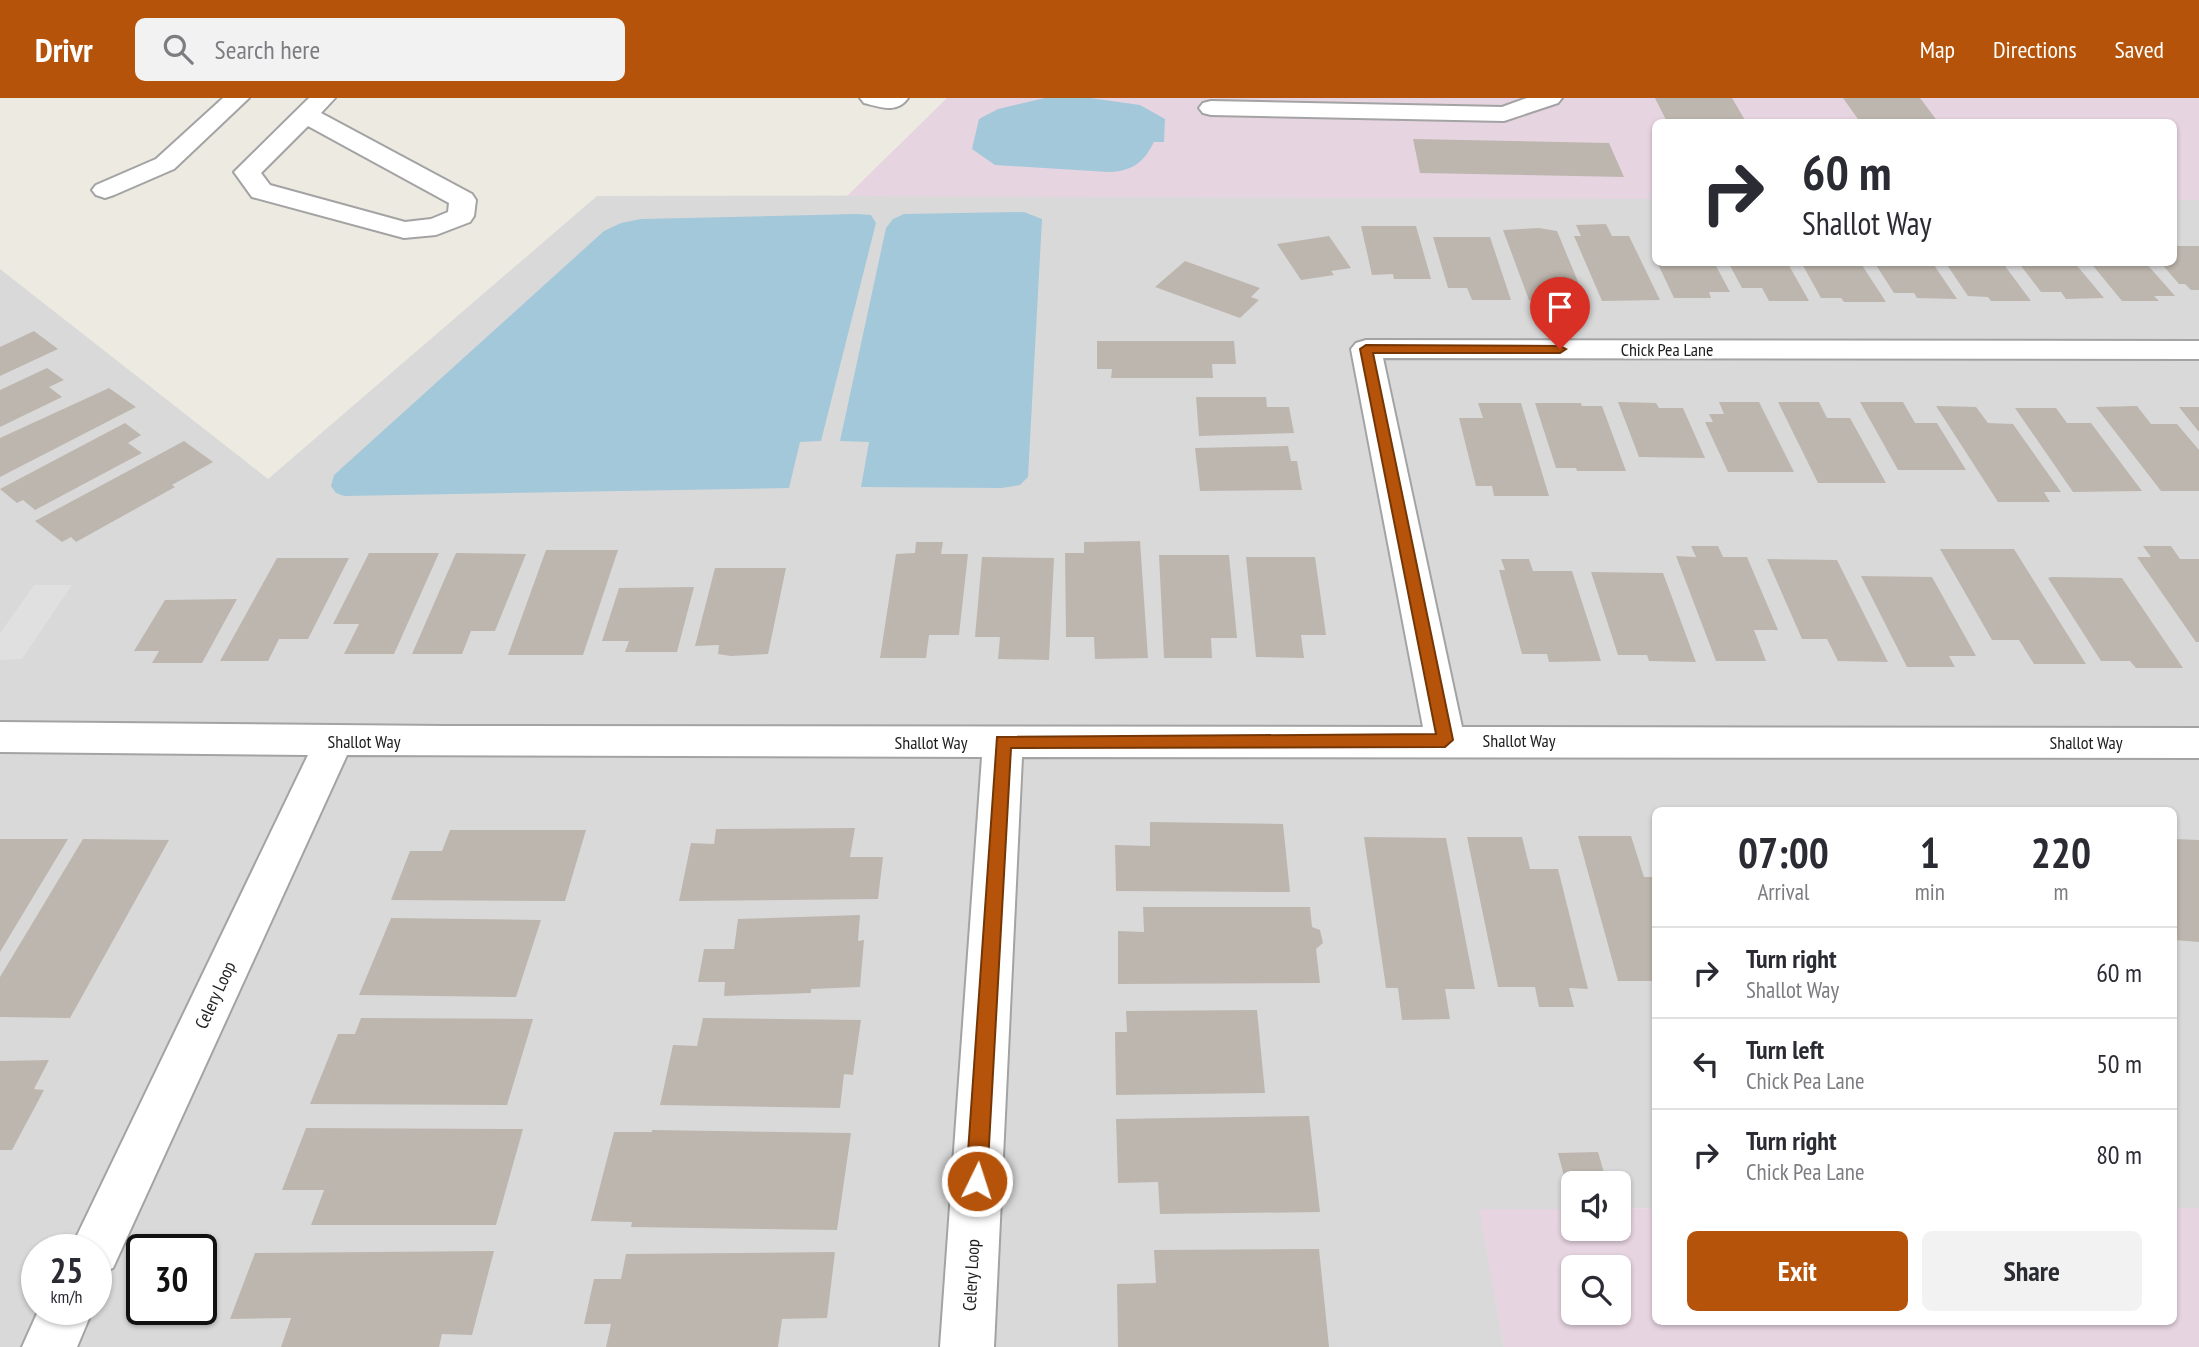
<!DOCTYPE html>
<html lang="en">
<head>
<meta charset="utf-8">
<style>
	:root { --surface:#fff; --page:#f2f2f3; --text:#2b2b33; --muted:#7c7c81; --line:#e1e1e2; --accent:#b45309 }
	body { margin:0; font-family:"PT Sans Narrow",sans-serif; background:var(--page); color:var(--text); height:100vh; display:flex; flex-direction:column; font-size:26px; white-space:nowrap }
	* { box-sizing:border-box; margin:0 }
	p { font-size:23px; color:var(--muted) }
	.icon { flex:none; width:38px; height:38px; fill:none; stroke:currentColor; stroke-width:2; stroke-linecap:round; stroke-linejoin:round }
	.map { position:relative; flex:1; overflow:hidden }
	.drawer { position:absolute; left:1652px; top:709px; width:525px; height:518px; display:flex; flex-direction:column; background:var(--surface); border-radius:10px; box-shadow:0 2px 5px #0004 }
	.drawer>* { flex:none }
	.banner { position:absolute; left:1652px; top:21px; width:525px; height:147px; border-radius:10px; box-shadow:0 2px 5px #0004; background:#fff; color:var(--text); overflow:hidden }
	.fabs { position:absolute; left:1561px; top:1073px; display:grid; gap:14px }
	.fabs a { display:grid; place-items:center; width:70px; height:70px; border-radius:10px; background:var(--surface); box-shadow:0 2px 5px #0004; font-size:35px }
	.speed { position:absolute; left:21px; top:1136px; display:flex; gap:14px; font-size:35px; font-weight:700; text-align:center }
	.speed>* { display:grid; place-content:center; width:91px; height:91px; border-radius:50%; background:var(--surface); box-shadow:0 2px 5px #0004; line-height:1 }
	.speed small { font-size:18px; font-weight:400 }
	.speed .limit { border:4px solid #111; border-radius:10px; background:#fff; color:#111 }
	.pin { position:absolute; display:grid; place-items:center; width:60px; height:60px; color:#fff; margin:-72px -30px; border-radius:50% 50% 50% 0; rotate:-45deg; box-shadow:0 0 7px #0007 }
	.pin .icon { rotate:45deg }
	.me { position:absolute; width:77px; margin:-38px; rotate:4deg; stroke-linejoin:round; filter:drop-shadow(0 0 5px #0008) }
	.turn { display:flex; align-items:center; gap:24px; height:147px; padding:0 35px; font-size:32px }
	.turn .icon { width:91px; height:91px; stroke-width:2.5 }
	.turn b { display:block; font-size:49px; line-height:60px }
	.eta { display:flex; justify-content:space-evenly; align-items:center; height:119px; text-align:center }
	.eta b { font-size:42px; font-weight:600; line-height:49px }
	.primary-button { display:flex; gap:14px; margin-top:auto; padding:14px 35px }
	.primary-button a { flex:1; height:80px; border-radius:10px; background:var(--accent); color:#fff; font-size:28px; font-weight:600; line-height:80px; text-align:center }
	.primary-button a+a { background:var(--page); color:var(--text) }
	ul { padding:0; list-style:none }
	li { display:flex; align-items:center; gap:21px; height:91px; padding:0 35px; border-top:2px solid var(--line) }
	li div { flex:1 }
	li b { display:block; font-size:26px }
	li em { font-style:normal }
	header { display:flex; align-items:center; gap:42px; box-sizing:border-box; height:98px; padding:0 35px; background:var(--accent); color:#fff }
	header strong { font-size:33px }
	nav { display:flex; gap:38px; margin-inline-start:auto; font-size:24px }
	.search { width:490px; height:63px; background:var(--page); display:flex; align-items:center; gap:18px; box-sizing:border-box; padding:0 24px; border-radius:10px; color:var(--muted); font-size:26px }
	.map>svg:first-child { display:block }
	.residential { fill:#dad9d9; fill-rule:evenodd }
	.industrial { fill:#e6d4e1; fill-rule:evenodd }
	.parking { fill:#e0e0e0 }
	.water { fill:#a3c8da }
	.building { fill:#bdb6ae }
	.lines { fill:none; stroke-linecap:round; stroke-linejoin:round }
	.minor-casing { stroke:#a3a3a3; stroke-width:4 }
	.minor { fill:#fff; fill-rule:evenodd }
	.route { fill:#b45309; stroke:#753606; stroke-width:2 }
	.labels { text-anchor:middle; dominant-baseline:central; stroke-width:5; stroke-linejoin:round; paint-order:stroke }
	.street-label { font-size:18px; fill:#1c1c1c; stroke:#fff }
</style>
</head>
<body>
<header>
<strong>Drivr</strong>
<div class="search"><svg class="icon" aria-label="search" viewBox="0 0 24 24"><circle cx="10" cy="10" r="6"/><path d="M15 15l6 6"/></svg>Search here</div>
<nav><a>Map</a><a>Directions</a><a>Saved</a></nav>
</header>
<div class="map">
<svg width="2199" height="1249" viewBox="0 0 2199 1249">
	<rect width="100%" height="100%" fill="#edeae2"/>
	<path class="residential" d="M1655 97 1656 164H2174V101H2199V1110H2174V712H1656L1655 1110 1619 1111V1085H1573V1111H1480L1504 1249H0V171L268 381 597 98ZM37 1152H96V1211H37ZM142 1152H201V1211H142Z"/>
	<path class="industrial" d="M947 0H2199V102H2174V24H1656L1655 101 847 98Z
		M1655 1110 1656 1223H2174V1110H2199V1249H1504L1479 1111H1573V1130H1619V1111ZM1573 1169H1619V1214H1573Z"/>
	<path class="parking" d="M34 487H72L22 561 0 562V535Z"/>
	<path class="water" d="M1045 0H1090L1140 7 1165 21 1164 44H1154C1143 65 1133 73 1109 74L995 67 972 51 979 21 998 11Z
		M1024 114 1042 121 1028 379 1020 387 1002 390 861 389 869 344 840 343 886 130 893 121 904 116Z
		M856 116 871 117 876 125 821 343 800 344 789 390 344 398 336 395 331 388 334 377 604 133 621 125 641 121Z"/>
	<path class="building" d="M1655 0H1732L1746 24H1667Z
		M1843 0H1920L1938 24H1860Z
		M1413 41 1609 45 1624 79 1420 75Z
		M1606 126 1612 138H1629L1660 202 1602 203 1574 138H1581L1576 127Z
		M1361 128H1416L1431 181H1394L1393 176 1372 177Z
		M1539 130 1557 133 1581 191H1561L1565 202H1529L1503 132Z
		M1329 138 1351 170 1331 173 1334 177 1301 182 1277 146Z
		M1433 139H1490L1511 202H1472L1467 190H1448Z
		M2174 148H2199V192H2191L2185 186H2179L2160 164H2174Z
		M1185 163 1260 190 1251 199 1259 202 1240 220 1155 189Z
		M1657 164H1714L1730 194H1709L1711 200H1674Z
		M1728 164H1787L1809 203H1769L1762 190H1742Z
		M1801 164H1860L1886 204H1844L1841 200H1821Z
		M1874 164H1932L1957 201 1917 200 1914 195H1894Z
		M1945 164H2002L2031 203H1991L1988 199 1968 198Z
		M2018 164H2074L2104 200 2066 201 2061 194H2041Z
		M2090 164H2145L2175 198H2154L2159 203H2122Z
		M34 233 58 251 0 278V249Z
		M1097 243H1234L1236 266H1212L1213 280H1111L1112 271H1097Z
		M47 270 64 282 49 289 62 299 0 329V292Z
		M109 290 136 309 0 379V340Z
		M1196 299H1266L1267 309H1289L1294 335 1199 338Z
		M1618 304 1656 305 1659 310H1683L1705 360 1639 359Z
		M1719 304H1759L1794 374H1728L1705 324H1713L1709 316H1724Z
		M1778 304H1819L1827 320H1850L1886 385H1818Z
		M1860 304H1903L1915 325H1937L1966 372H1898Z
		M1478 305H1521L1549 398H1494L1492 388H1476L1459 320H1483Z
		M1535 305H1581L1582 308H1602L1626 373H1577L1576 370H1556Z
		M1936 308 1976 309 1988 325 2013 326 2061 394H2044L2050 404H1998Z
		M2137 308 2151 326H2177L2199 352V393H2161L2096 309Z
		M2179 309H2199V334Z
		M2015 310H2056L2067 325H2091L2142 393 2073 394Z
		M125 325 141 337 128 345 142 355 35 412 23 402 17 405 0 391Z
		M184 343 213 364 172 387 175 389 76 444 71 439 62 444 35 423Z
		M1288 348 1291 363H1297L1302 392 1200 393 1195 350Z
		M1140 443 1148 560 1095 561 1094 539H1066L1065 455H1084V444Z
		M916 444H943L941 456H968L959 537H929L926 560H880L896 456 915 455Z
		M1691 448H1718L1723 459H1747L1778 532H1754L1766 563H1716L1676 458 1696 459Z
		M2143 448H2171L2180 461H2199V544H2196L2137 459H2151Z
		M1940 451H2014L2086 566H2034L2019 542H1992Z
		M546 452H618L583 557H508Z
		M369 455H439L394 556H344L359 526H333Z
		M456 455 526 456 495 533H471L462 556H412Z
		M1159 457H1229L1237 540H1211L1212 560H1164Z
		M982 459 1054 460 1049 562 998 561 1000 539H975Z
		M1246 459H1315L1326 537H1301L1304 560 1256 559Z
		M277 460H349L308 541H279L268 563H220Z
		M1501 461H1529L1533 473H1572L1601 563 1549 564 1547 556H1522L1499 472H1505Z
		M1767 461 1837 462 1888 564 1838 563 1827 541H1802Z
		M715 470H786L768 556 731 558 718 556 719 547 695 548Z
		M1591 474 1663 475 1696 564 1649 563 1647 557H1618Z
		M1861 478 1932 479 1976 558H1949L1955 569H1907Z
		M2051 479 2122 480 2183 570H2136L2130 563H2101L2048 480Z
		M694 489 677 554H625L629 543H602L619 490Z
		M237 501 202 565H152L159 553H134L165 502Z
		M1150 724 1283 726 1290 794 1116 793 1115 747 1150 748Z
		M855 730 850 759H883L878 801 679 803 691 745 714 746 716 731Z
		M450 732H586L565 803 391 802 410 753H442Z
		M1578 738H1631L1644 779H1656V883H1618Z
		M1364 739 1446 740 1475 891H1445L1450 921 1402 922 1398 890H1386Z
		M1467 739H1522L1530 771H1558L1588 891 1569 890 1574 909H1539L1535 889H1498Z
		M0 741H68L0 854Z
		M83 741 169 742 70 920 0 919V879Z
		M2174 741 2199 742V844L2174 842Z
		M1143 809H1310L1312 829 1320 832 1323 845 1316 851 1320 885 1118 886V833L1144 834Z
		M860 817 858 843 864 842 860 889 811 891V895L724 898 725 884H698L704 851H734L738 821Z
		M391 820 541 822 516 899 359 897Z
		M1257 912 1265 995 1116 997 1115 934H1127L1126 913Z
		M361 920 533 921 507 1007 310 1006 338 936H355Z
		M703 920 861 922 853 977 844 976 840 1010 660 1007 673 947 697 948Z
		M49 962 34 991 44 992 12 1052H0V963Z
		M1309 1018 1320 1114 1160 1116 1158 1084 1118 1085 1116 1021Z
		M306 1030 523 1031 496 1127H311L324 1092H282Z
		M652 1032 851 1035 837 1132 631 1129 632 1124 591 1123 614 1034H652Z
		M1598 1054 1607 1085H1573V1097H1569L1558 1055Z
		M1319 1151 1329 1249H1118L1117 1186 1156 1185 1154 1152Z
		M494 1153 472 1237 442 1236 439 1249H281L291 1220 230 1221 255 1155Z
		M835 1154 827 1220 782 1221 778 1249H606L611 1226H584L594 1181H621L626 1156Z"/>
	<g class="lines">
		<defs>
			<path id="minor" d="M223 0H249L174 71 114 97 105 100 96 97 92 92 96 87 156 61Z
				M309 0H335L321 15 472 96 476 102 474 118 470 124 436 137 404 140 252 99 234 74ZM308 28 449 105 448 114 431 121 405 124 270 87 261 75Z
				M860 0H908C897 16 880 9 864 5Z
				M1527 0H1562L1558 5 1504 23 1211 17 1203 15 1199 10 1203 5 1211 3 1502 9Z
				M1366 242 2199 243V261L1383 260 1462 629 2199 630V660L1022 659 994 1249H940L982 659 347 657 113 1170 96 1177V1152H70L308 657 0 654V624L445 628 1423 629 1351 251 1356 245Z
				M39 1211H93L77 1249H22Z"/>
		</defs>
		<use href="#minor" class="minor-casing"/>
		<use href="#minor" class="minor"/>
	</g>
	<path class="route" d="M1366 247 1560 248 1566 251 1560 255H1373L1453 642 1445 649 1011 650 987 1083 984 1090 977 1093 969 1090 966 1083 997 639 1436 636 1360 251Z"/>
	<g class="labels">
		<g class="street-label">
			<text x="1667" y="251">Chick Pea Lane</text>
			<text x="1519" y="642">Shallot Way</text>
			<text x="364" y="643">Shallot Way</text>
			<text x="931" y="644">Shallot Way</text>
			<text x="2086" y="644">Shallot Way</text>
			<text transform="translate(215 897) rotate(-65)">Celery Loop</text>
			<text transform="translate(971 1177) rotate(-87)">Celery Loop</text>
		</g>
	</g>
</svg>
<div class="fabs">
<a><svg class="icon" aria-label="sound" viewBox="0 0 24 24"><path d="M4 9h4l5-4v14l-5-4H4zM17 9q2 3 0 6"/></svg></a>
<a><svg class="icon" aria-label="search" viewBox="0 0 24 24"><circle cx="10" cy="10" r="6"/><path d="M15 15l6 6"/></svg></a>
</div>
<div class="speed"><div>25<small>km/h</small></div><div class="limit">30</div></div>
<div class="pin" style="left:1560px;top:251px;background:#d93025"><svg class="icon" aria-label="arrive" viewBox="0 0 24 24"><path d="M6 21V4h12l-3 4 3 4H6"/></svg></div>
<svg class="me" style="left:977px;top:1083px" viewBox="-20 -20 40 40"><circle r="17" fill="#b45309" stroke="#fff" stroke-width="3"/><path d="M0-11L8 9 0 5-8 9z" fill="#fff"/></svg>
<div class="banner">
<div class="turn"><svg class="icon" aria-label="right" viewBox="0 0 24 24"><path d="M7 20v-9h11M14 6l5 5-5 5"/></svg><div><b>60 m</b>Shallot Way</div></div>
</div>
<section class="drawer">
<div class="eta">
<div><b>07:00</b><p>Arrival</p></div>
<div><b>1</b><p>min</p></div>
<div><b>220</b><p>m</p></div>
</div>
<ul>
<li><svg class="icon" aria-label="right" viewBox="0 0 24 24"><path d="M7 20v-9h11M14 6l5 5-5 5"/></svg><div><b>Turn right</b><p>Shallot Way</p></div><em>60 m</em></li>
<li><svg class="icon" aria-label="left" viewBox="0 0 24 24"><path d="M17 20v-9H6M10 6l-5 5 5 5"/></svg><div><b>Turn left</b><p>Chick Pea Lane</p></div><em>50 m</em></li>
<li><svg class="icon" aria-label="right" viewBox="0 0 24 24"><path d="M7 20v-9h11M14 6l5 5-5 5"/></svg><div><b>Turn right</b><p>Chick Pea Lane</p></div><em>80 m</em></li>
</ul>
<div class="primary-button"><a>Exit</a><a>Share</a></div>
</section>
</div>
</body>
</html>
